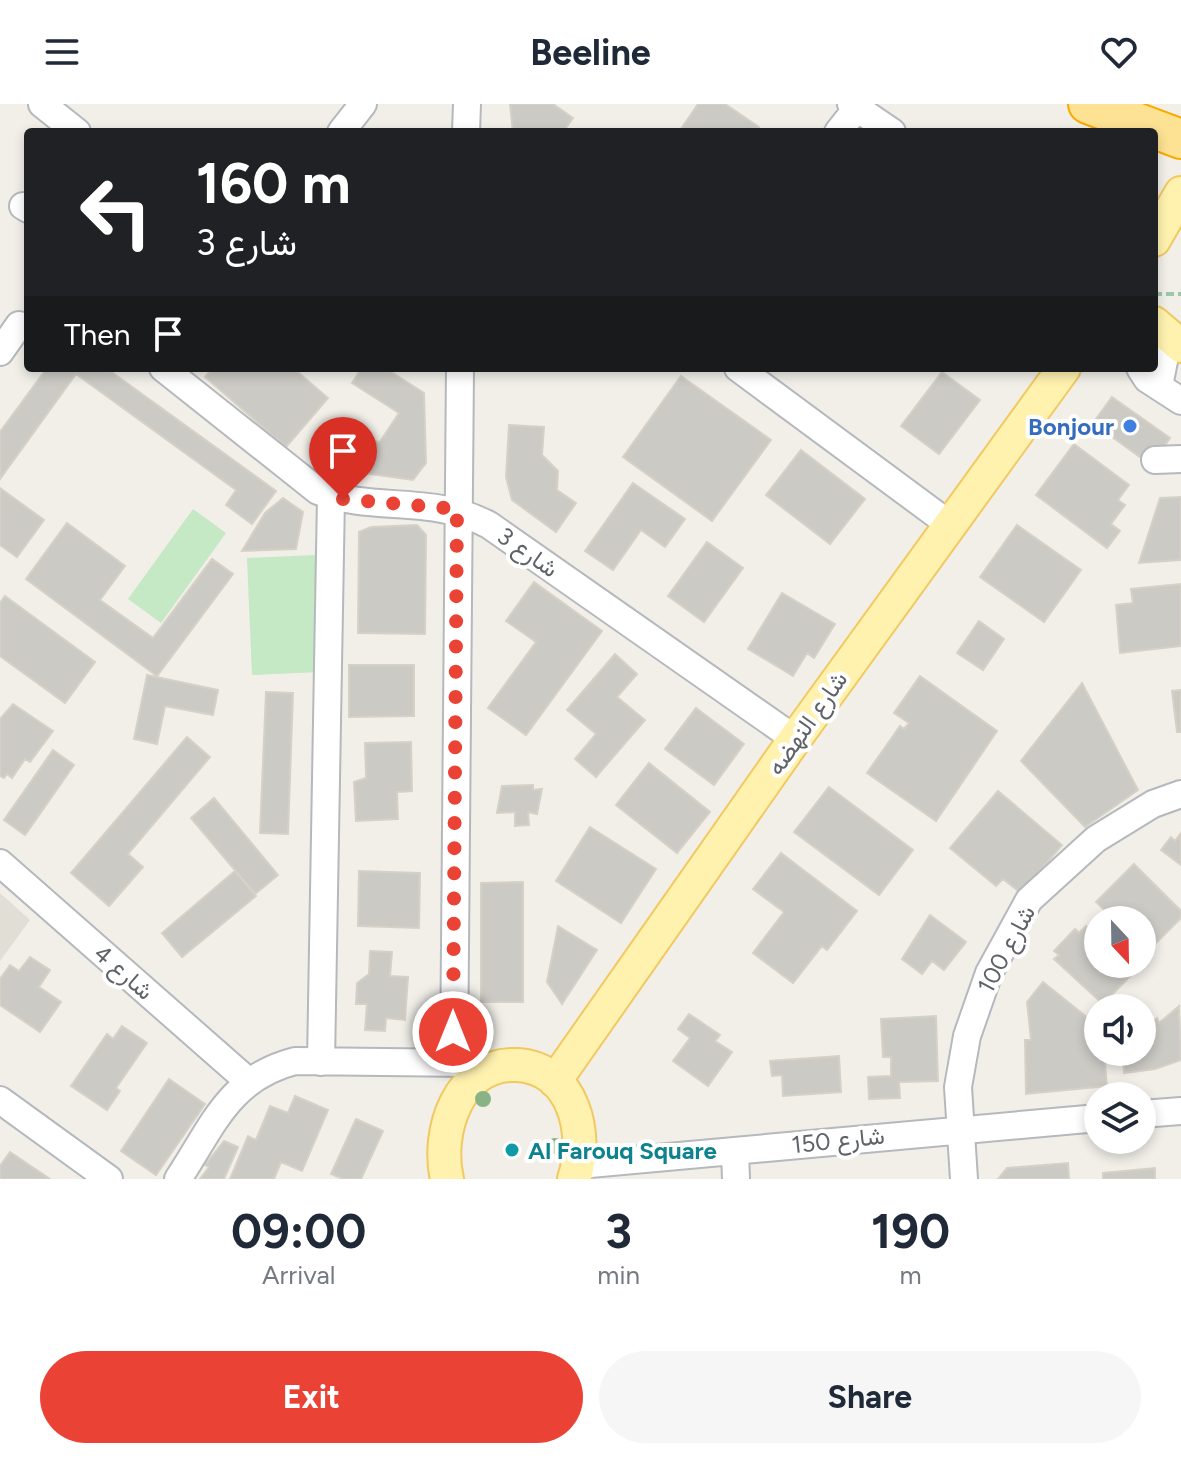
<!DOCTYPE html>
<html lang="en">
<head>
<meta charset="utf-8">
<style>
	:root { --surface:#fff; --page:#f6f6f7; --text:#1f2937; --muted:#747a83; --accent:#ea4335 }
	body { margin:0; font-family:Figtree,Vazirmatn,sans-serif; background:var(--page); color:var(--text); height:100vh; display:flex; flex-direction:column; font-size:30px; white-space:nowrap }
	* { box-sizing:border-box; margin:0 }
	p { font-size:26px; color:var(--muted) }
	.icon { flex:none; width:44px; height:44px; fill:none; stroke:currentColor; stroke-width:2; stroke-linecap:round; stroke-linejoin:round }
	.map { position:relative; height:1075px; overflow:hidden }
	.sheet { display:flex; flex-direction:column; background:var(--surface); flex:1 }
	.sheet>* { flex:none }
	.guide { position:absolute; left:24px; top:24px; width:1134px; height:244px; border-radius:8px; box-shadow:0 4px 12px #0003; background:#202124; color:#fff; overflow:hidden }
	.needle { width:52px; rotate:158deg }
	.tools { position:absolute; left:1084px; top:802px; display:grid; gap:16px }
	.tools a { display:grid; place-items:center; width:72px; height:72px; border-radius:50%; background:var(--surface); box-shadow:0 4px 12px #0003; font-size:40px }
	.pin { position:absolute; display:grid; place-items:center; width:68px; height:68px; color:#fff; margin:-82px -34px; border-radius:50% 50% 50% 0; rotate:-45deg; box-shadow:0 0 8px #0007 }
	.pin .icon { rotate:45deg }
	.me { position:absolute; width:88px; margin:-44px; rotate:0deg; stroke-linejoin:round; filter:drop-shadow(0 0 6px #0008) }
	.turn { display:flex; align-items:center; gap:28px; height:168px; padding:0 40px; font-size:36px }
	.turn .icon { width:104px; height:104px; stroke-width:2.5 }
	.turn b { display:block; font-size:56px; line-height:68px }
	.then { display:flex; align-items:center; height:76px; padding:0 40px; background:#0003; gap:16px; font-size:30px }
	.eta { display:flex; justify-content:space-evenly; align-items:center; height:136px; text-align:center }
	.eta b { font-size:48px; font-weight:700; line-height:56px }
	.primary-button { display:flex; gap:16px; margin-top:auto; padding:16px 40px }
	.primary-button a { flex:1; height:92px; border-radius:48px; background:var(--accent); color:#fff; font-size:32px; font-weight:700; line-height:92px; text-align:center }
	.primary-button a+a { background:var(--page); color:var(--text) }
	header { display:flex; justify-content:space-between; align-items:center; height:104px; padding:0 40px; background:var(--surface); font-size:36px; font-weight:700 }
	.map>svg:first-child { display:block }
	.education { fill:#e1ded6 }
	.green { fill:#c5e8c5 }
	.building { fill:#cccac5; stroke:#d6d1c6; stroke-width:2 }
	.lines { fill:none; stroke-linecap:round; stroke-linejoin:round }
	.minor-casing { stroke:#b5b8bc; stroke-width:30 }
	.major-casing { stroke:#f2c960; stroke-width:36 }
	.highway-casing { stroke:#f9ab00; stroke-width:42 }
	.path { stroke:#9cc7a9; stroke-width:4; stroke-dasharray:8 4; stroke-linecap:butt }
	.minor { stroke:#fff; stroke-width:26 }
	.major { stroke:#fff2af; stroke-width:32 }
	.highway { stroke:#fde293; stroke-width:38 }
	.tree { fill:#89b387 }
	.route { stroke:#ea4335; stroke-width:14; stroke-dasharray:0 25.2 }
	.shop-dot { fill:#3f7fe0; stroke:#fff; stroke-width:3 }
	.culture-dot { fill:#0f9aa8; stroke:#fff; stroke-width:3 }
	.labels { text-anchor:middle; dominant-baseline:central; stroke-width:8; stroke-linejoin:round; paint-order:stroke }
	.shop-label { font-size:24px; font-weight:bold; fill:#366cbe; stroke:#fff; text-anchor:end }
	.street-label { font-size:24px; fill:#5f6368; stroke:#fff }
	.culture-label { font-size:24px; font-weight:bold; fill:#0d838f; stroke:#fff; text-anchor:start }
</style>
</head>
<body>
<header><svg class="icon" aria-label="menu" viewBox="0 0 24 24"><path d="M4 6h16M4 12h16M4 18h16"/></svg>Beeline<svg class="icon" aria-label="heart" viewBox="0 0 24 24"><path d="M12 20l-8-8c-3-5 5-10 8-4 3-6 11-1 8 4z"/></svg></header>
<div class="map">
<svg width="1181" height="1075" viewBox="0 0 1181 1075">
	<rect width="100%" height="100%" fill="#f1efe8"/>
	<path class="education" d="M0 789 30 816 0 857Z"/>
	<path class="green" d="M193 405 226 429 161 519 128 495Z
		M315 451 319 568 252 571 247 454Z"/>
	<path class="building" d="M510 0H553L573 14 563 28H513Z
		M698 0H725L759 23 756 28H679Z
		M47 264H106L276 387 252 420 226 401 236 386 76 270 0 375V328Z
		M213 264H293L328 294 286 343 205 273Z
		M362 264H385L424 289 426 359 413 376 356 368 323 347 343 316 379 339 399 309 352 279Z
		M942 268 980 296 939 350 901 322Z
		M681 272 771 336 712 417 623 353Z
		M1112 293 1170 334 1151 361 1093 319Z
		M509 321 544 323 542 351 558 367 557 386 576 399 556 428 512 396 506 373Z
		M1074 340 1129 381 1118 396 1125 401 1111 420 1120 427 1107 444 1036 391Z
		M801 346 865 395 830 440 766 391Z
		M633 379 685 415 665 443 641 426 613 466 585 447Z
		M0 384 44 416 17 453 0 441Z
		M1181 393V456L1139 459 1160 394Z
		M283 394 303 408 296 445 242 447 265 409Z
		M67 419 125 462 100 496 153 534 212 455 233 470 157 572 26 475Z
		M417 421 426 431 425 530 358 529 359 428 371 423Z
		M1017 421 1081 466 1044 518 980 473Z
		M707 438 743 464 704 518 668 492Z
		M534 478 602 527 526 631 488 604 536 538 506 517Z
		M1181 480V542L1120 549 1116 501 1133 499 1131 485Z
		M782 489 835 520 814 554 807 549 793 572 748 545Z
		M5 492 95 558 65 599 0 552V499Z
		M979 517 1004 535 983 566 957 549Z
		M615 550 637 570 617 593 645 616 596 673 575 655 596 630 567 606Z
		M349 561H414V612L349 613Z
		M147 571 218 586 213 611 165 602 157 640 134 635Z
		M920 572 997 627 936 717 867 669 900 622 904 625 909 619 894 609Z
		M1082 579 1138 686 1085 723 1021 657Z
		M1181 586V628H1177L1172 587Z
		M266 588 293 589 288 730 260 729Z
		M13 600 53 627 30 658 25 655 12 674 7 670 4 674 0 672V615Z
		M696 604 744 640 714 681 665 645Z
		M187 633 210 653 128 750 143 763 109 802 71 769Z
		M411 638 412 687 397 688 398 715 356 717 354 678 366 674 365 639Z
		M53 646 74 661 25 731 4 716Z
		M649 659 710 708 677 749 616 701Z
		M533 681V686L542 685 537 710 528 708 529 721 515 722V708L497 709 502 682Z
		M829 683 913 746 879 791 794 728Z
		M998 687 1062 741 1021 789 1003 775 996 782 950 744Z
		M214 694 278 771 255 790 191 714Z
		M590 723 656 765 621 819 556 777Z
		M1181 729V761L1161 746 1171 733 1175 737Z
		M781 749 857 807 827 846 822 842 793 879 753 849 784 808 753 785Z
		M1134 760 1181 807V814L1147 848 1142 843V816H1115L1096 798Z
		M235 767 256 792 182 853 162 829Z
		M359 767 420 769 419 824 358 822Z
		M523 778V898H481V779Z
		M930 811 966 838 944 866 932 857 922 870 902 855Z
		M558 822 597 846 562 900 547 878Z
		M1086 822 1098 833V860H1128L1135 867 1103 900 1054 855 1059 851 1054 847 1075 825 1079 829Z
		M370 847 392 848 390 872 408 873 405 916 386 914 385 927 365 926 367 900H356L357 879 369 870Z
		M30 853 50 866 39 883 61 898 40 928 0 901V875L10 861 19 867Z
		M1043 878 1098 922V948H1104L1107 982 1026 990 1025 936H1031L1027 898Z
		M1179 902 1181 956 1155 965 1124 969 1123 948H1142V925L1157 914 1159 919Z
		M689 910 720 931 715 937 732 948 708 982 673 957 690 934 678 925Z
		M936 912 938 977 899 978 900 994 869 995 868 973 891 972V953H883L881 915Z
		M122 922 147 939 116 984 120 987 107 1006 71 982 107 930 113 935Z
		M839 952 841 988 783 992 782 971 772 972 770 957Z
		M169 975 205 1000 156 1071 121 1047Z
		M295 992 328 1006 302 1067 281 1058 274 1075H230L248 1032 256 1036 270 1002 288 1009Z
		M356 1015 383 1027 361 1075H343L331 1070Z
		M224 1037 238 1043 224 1075H200L209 1063 205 1061Z
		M10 1048 50 1075H0V1062Z
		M1068 1059 1069 1075H998L1007 1064Z
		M1155 1064V1075H1103V1069Z"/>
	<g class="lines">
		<defs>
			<path id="minor" d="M42 0 77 28
				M851 0 892 28
				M341 28 363 0
				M466 28 467 0
				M838 28 857 4
				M23 102 28 105
				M0 248 19 221
				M163 264 318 387C374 409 431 390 489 421L795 635
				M738 264 949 420
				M1140 264 1147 275 1181 297
				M1159 282 1169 232
				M1155 356 1181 355
				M0 759 248 977
				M321 958 331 392
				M454 958 460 264
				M0 996 109 1075
				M1142 1010 1181 1007
				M735 1047 736 1075
				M579 1061 1098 1014
				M178 1075C213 1022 229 974 295 957L471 959
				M964 1075 958 983 967 932 989 869 1029 796 1096 735 1153 700 1181 690"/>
			<path id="major" d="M1154 136 1181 89
				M1154 219 1181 242
				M555 977 795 635 1064 264
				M447 1075C436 1029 458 958 517 961 574 964 589 1031 574 1075"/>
			<path id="highway" d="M1088 0 1181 35"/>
		</defs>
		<use href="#minor" class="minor-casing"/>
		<use href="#major" class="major-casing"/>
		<use href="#highway" class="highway-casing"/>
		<path class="path" d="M1154 190H1181"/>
		<use href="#minor" class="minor"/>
		<use href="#major" class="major"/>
		<use href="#highway" class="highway"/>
	</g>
	<g class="tree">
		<circle cx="483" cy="995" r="8"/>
		<circle cx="555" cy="1042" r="8"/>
	</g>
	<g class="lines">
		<path class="route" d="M343 395 457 405 453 928"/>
	</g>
	<circle class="shop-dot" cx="1130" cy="322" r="8"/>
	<circle class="culture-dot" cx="512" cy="1046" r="8"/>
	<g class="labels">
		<g class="shop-label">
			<text x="1114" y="322">Bonjour</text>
		</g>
		<g class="street-label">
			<text transform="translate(528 448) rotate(35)">شارع 3</text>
			<text transform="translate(807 619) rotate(-55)">شارع النهضه</text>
			<text transform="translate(1006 845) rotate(-62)">شارع 100</text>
			<text transform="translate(124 868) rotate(41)">شارع 4</text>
			<text transform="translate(838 1036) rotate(-6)">شارع 150</text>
		</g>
		<g class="culture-label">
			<text x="528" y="1046">Al Farouq Square</text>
		</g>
	</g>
</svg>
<div class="tools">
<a><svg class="needle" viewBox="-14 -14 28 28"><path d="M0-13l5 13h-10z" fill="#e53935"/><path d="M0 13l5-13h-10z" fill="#747a83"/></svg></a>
<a><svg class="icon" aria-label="sound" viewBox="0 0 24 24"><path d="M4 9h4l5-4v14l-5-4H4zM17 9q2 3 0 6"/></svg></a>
<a><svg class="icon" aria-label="layers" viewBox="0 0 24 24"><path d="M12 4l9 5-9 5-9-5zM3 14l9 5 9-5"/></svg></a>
</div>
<div class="pin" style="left:343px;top:395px;background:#d93025"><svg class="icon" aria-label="arrive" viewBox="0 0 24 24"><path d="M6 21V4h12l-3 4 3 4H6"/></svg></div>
<svg class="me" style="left:453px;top:928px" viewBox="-20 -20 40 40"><circle r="17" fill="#ea4335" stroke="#fff" stroke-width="3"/><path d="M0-11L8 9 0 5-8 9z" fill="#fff"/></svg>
<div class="guide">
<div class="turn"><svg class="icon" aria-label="left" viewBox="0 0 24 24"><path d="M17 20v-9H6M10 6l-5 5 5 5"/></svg><div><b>160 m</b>شارع 3</div></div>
<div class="then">Then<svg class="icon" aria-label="arrive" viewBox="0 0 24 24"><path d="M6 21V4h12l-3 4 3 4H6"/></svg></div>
</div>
</div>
<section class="sheet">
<div class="eta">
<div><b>09:00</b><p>Arrival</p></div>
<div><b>3</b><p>min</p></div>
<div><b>190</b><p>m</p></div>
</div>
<div class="primary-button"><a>Exit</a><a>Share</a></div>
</section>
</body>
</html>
